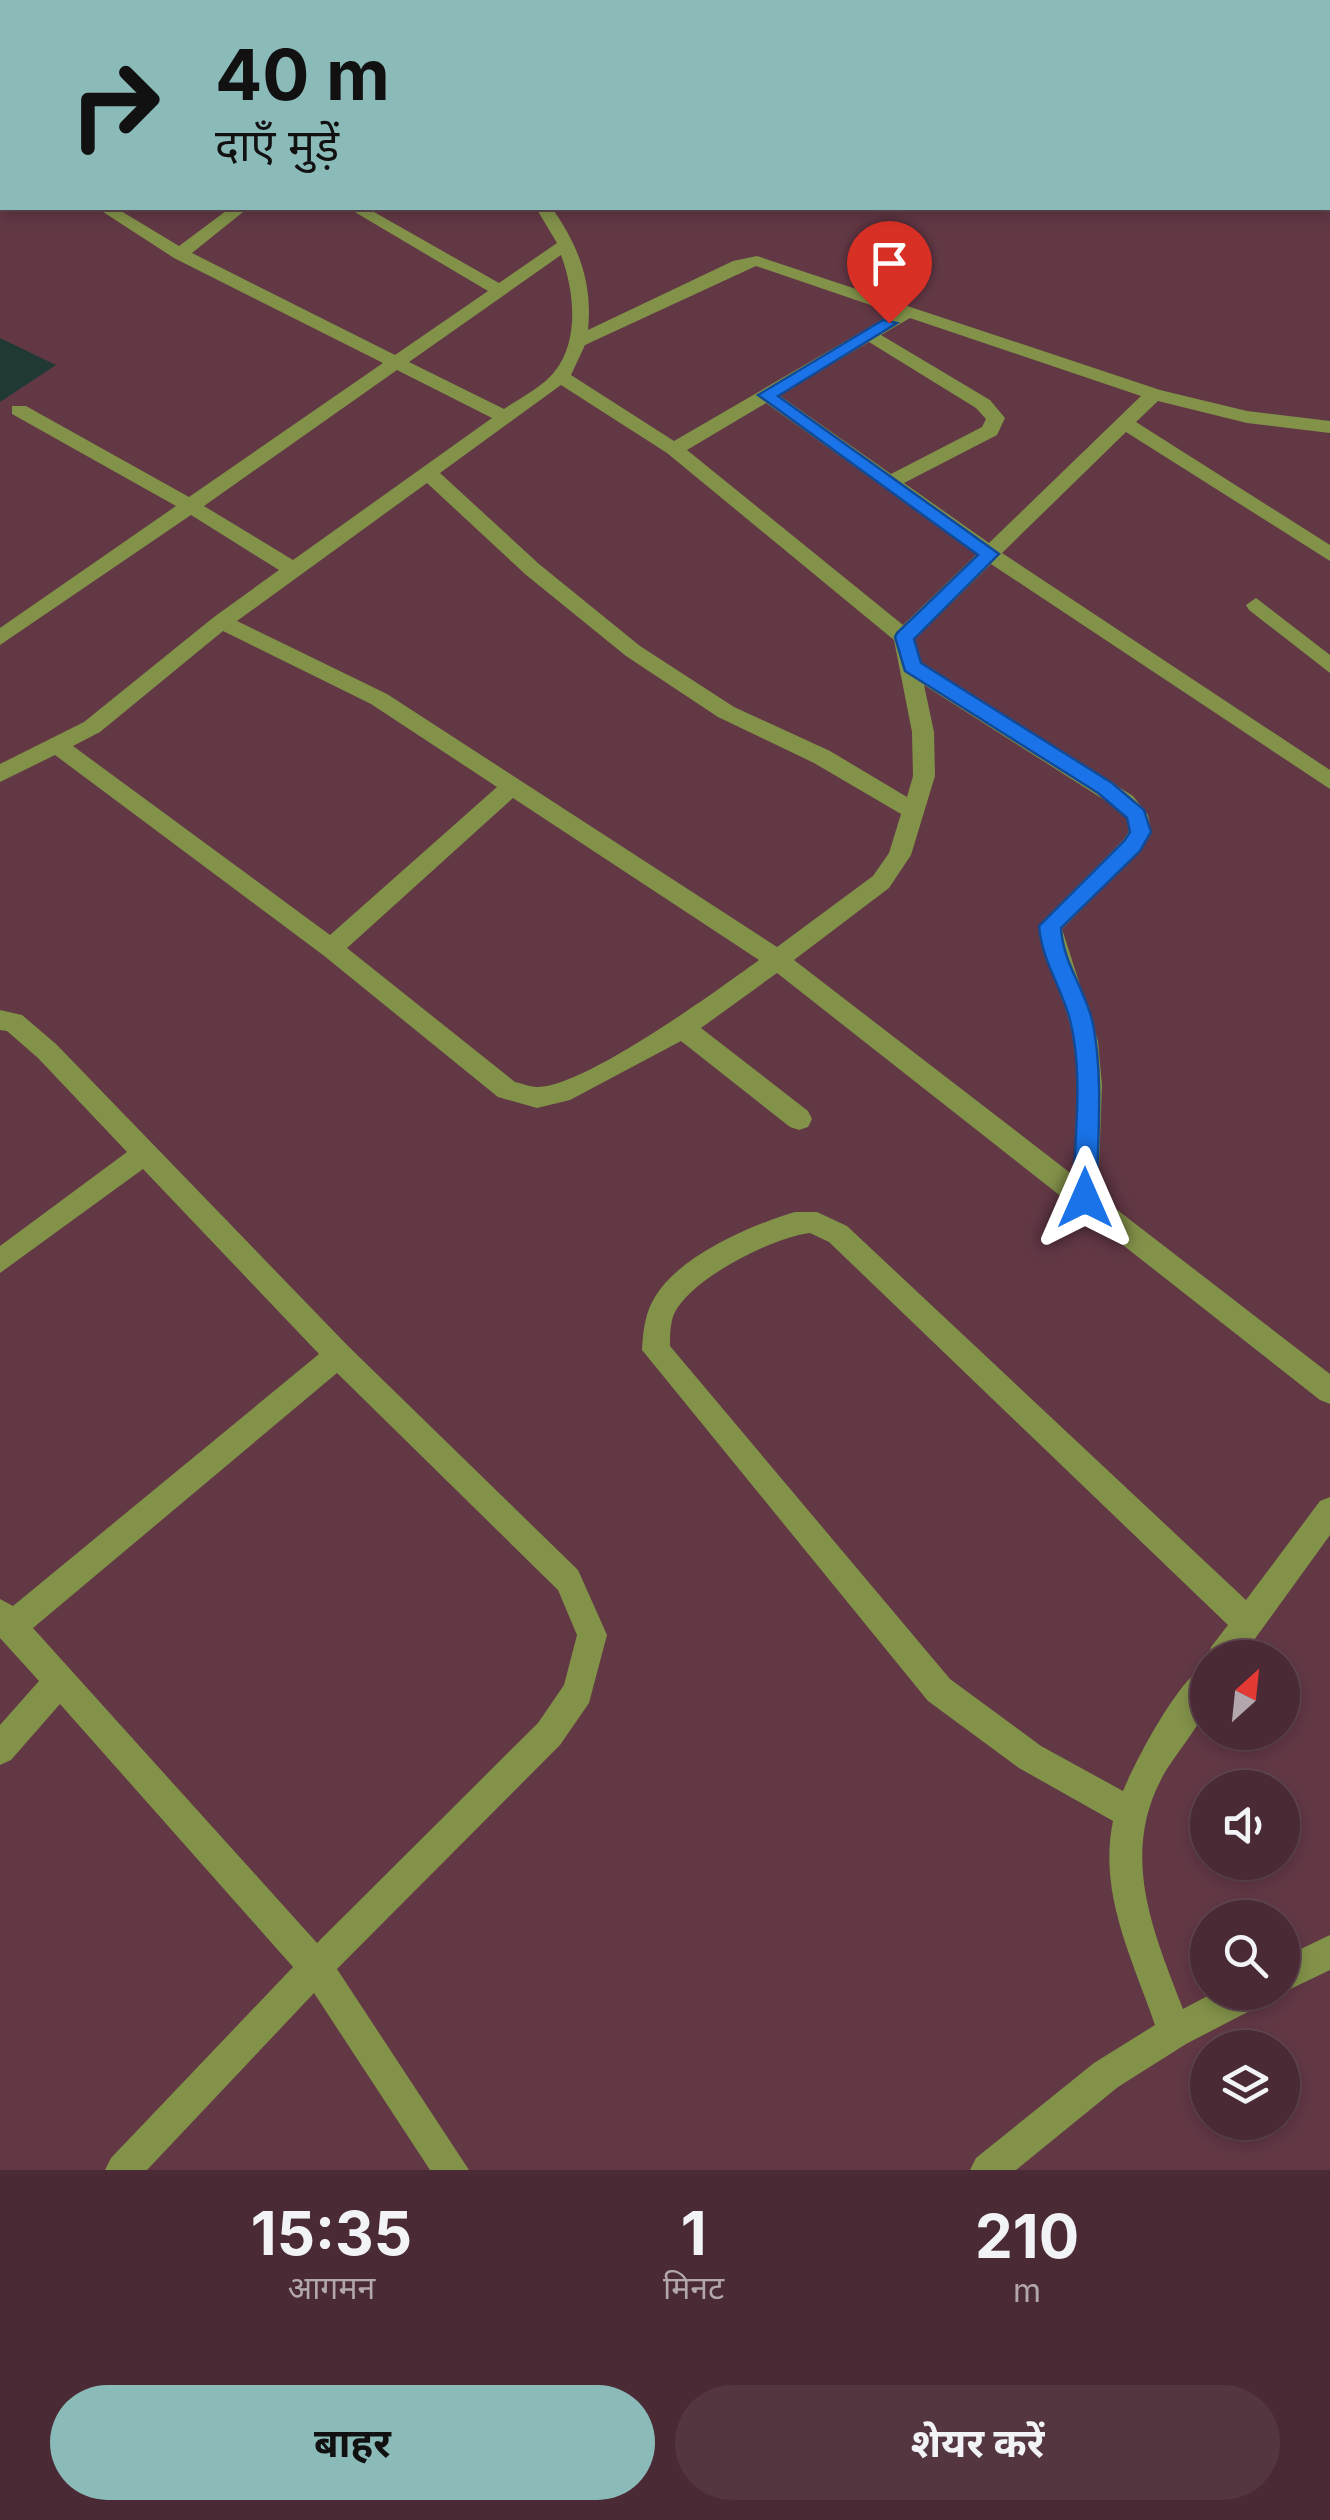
<!DOCTYPE html>
<html lang="hi">
<head>
<meta charset="utf-8">
<style>
	:root { --surface:#4a2a34; --page:#543640; --text:#f1f3f6; --muted:#b2a7ac; --line:#61464f; --accent:#8bbbb9 }
	body { margin:0; font-family:Inter,"Noto Sans Devanagari",sans-serif; background:var(--page); color:var(--text); height:100vh; display:flex; flex-direction:column; font-size:38px; white-space:nowrap }
	* { box-sizing:border-box; margin:0 }
	p { font-size:32px; color:var(--muted) }
	.icon { flex:none; width:55px; height:55px; fill:none; stroke:currentColor; stroke-width:2; stroke-linecap:round; stroke-linejoin:round }
	.map { position:relative; height:2170px; overflow:hidden }
	.drawer { display:flex; flex-direction:column; background:var(--surface); flex:1 }
	.drawer>* { flex:none }
	.guide { position:absolute; left:0px; top:0px; width:1330px; height:210px; box-shadow:0 5px 15px #0003,0 0 0 2px var(--line); background:#8bbbb9; color:#111; overflow:hidden }
	.needle { width:65px; rotate:27deg }
	.fabs { position:absolute; left:1190px; top:1640px; display:grid; gap:20px }
	.fabs a { display:grid; place-items:center; width:110px; height:110px; border-radius:50%; background:var(--surface); box-shadow:0 5px 15px #0003,0 0 0 2px var(--line); font-size:50px }
	.pin { position:absolute; display:grid; place-items:center; width:85px; height:85px; color:#fff; margin:-102px -42px; border-radius:50% 50% 50% 0; rotate:-45deg; box-shadow:0 0 10px #0007 }
	.pin .icon { rotate:45deg }
	.me { position:absolute; width:110px; margin:-55px; rotate:0deg; stroke-linejoin:round; filter:drop-shadow(0 0 8px #0008) }
	.turn { display:flex; align-items:center; gap:35px; height:210px; padding:0 50px; font-size:45px }
	.turn .icon { width:130px; height:130px; stroke-width:2.5 }
	.turn b { display:block; font-size:70px; line-height:85px }
	.eta { display:flex; justify-content:space-evenly; align-items:center; height:170px; text-align:center }
	.eta b { font-size:60px; font-weight:700; line-height:70px }
	.button { display:flex; gap:20px; margin-top:auto; padding:20px 50px }
	.button a { flex:1; height:115px; border-radius:60px; background:var(--accent); color:#111; font-size:40px; font-weight:700; line-height:115px; text-align:center }
	.button a+a { background:var(--page); color:var(--text) }
	.map>svg:first-child { display:block }
	.water { fill:#203934 }
	.lines { fill:none; stroke-linecap:round; stroke-linejoin:round }
	.minor { fill:#829249; fill-rule:evenodd }
	.route { fill:#1a73e8; stroke:#114b97; stroke-width:2.5 }
</style>
</head>
<body>
<div class="map">
<svg width="1330" height="2170" viewBox="0 0 1330 2170">
	<rect width="100%" height="100%" fill="#623845"/>
	<path class="water" d="M0 338 56 365 0 402Z"/>
	<g class="lines">
		<path class="minor" d="M73 0H89L90 2H74Z
			M319 0H335L336 2H320Z
			M0 54 2 55V65L0 64Z
			M2 167V177L0 178V168Z
			M97 208H116L179 246 230 208H248L192 253 395 355 488 291 348 208H367L499 283 557 243 536 208H552C578 245 593 282 588 330L733 261 757 256 1160 390 1247 411 1330 421V433L1247 423 1158 401 1136 422 1330 545V561L1126 432 1002 553 1330 770V789L991 564 915 639 919 662 1133 796 1148 815 1151 832 1140 851 1062 929 1098 1041 1102 1085 1098 1195 1330 1374V1404L1320 1400 777 973 701 1028 808 1111 812 1119 808 1127 799 1130 790 1127 681 1041 570 1100 537 1108 498 1097 323 955 55 755 0 782V764L84 722 214 617 279 570 191 515 0 645V628L176 506 12 414V406H26L189 497 383 363 174 258ZM561 255C574 290 580 339 555 371 544 386 520 398 504 409L409 362ZM756 266 894 313 674 441 571 375 585 345ZM910 318 1141 396 989 543 904 483 997 435 1005 418 990 400 881 335ZM869 342 976 408 986 419 982 427 891 474 779 395ZM397 370 492 418 293 560 204 506ZM561 385 667 453 894 640 912 732 913 776 907 797 830 751 734 707 640 646 539 564 440 473ZM766 403 977 554 903 625 687 450ZM427 483 525 574 626 656 718 717 814 763 901 814 889 853 873 876 777 947 387 694 237 621ZM223 631 371 704 497 787 330 935 73 746 100 732ZM924 685 1117 808 1126 818 1129 831 1124 839 1038 926C1042 960 1061 988 1069 1021 1082 1071 1076 1124 1073 1175L794 960 889 888 911 855 935 776 934 732ZM513 798 759 960C718 990 583 1088 537 1087 530 1087 521 1083 515 1082L347 948Z
			M1256 598 1330 655V673L1249 610 1246 605Z
			M0 1010 22 1015 56 1044 348 1346 578 1570 607 1635 589 1703 560 1745 337 1969 469 2170H430L314 1993 147 2170H105L111 2158 293 1967 60 1704 11 1760 0 1765V1725L39 1681 0 1638V1599L13 1606 319 1354 143 1169 0 1273V1246L127 1152 38 1058 7 1031 0 1030ZM337 1373 558 1590 577 1635 564 1685 538 1723 317 1943 33 1628Z
			M795 1212H817L847 1226 1246 1600 1320 1501 1330 1497V1535L1241 1658 1208 1660 1211 1647 1228 1625 829 1242 810 1233C773 1237 690 1279 674 1314 670 1324 670 1336 670 1346L950 1679 1041 1746 1123 1791C1135 1762 1180 1675 1208 1664 1208 1676 1209 1690 1208 1702 1205 1720 1174 1756 1164 1774 1119 1854 1153 1931 1183 2009L1215 1992H1268L1263 2004 1186 2044 1118 2087 1016 2170H970L976 2158 1094 2063 1155 2025C1132 1958 1098 1893 1113 1821L1019 1768 928 1701 642 1350C643 1331 645 1313 655 1297 679 1256 751 1225 795 1212Z
			M1330 1935V1970L1282 1993 1281 1992 1282 1958Z"/>
	</g>
	<path class="route" d="M883 320 897 323 778 396 999 554 914 639 921 663 1112 783 1144 810 1151 832 1140 851 1061 928C1063 964 1086 990 1093 1024 1104 1080 1097 1141 1097 1198L1094 1205 1085 1208 1077 1205 1073 1198C1074 1141 1084 1075 1070 1020 1061 986 1042 961 1039 926L1125 840 1130 832 1127 818 1098 793 905 671 895 637 897 633 978 555 758 395Z"/>
</svg>
<div class="fabs">
<a><svg class="needle" viewBox="-14 -14 28 28"><path d="M0-13l5 13h-10z" fill="#e53935"/><path d="M0 13l5-13h-10z" fill="#b2a7ac"/></svg></a>
<a><svg class="icon" aria-label="sound" viewBox="0 0 24 24"><path d="M4 9h4l5-4v14l-5-4H4zM17 9q2 3 0 6"/></svg></a>
<a><svg class="icon" aria-label="search" viewBox="0 0 24 24"><circle cx="10" cy="10" r="6"/><path d="M15 15l6 6"/></svg></a>
<a><svg class="icon" aria-label="layers" viewBox="0 0 24 24"><path d="M12 4l9 5-9 5-9-5zM3 14l9 5 9-5"/></svg></a>
</div>
<div class="pin" style="left:889px;top:323px;background:#d93025"><svg class="icon" aria-label="arrive" viewBox="0 0 24 24"><path d="M6 21V4h12l-3 4 3 4H6"/></svg></div>
<svg class="me" style="left:1085px;top:1198px" viewBox="-20 -20 40 40"><path d="M0-17L14 15 0 8-14 15z" fill="#1a73e8" stroke="#fff" stroke-width="4"/></svg>
<div class="guide">
<div class="turn"><svg class="icon" aria-label="right" viewBox="0 0 24 24"><path d="M7 20v-9h11M14 6l5 5-5 5"/></svg><div><b>40 m</b>दाएँ मुड़ें</div></div>
</div>
</div>
<section class="drawer">
<div class="eta">
<div><b>15:35</b><p>आगमन</p></div>
<div><b>1</b><p>मिनट</p></div>
<div><b>210</b><p>m</p></div>
</div>
<div class="button"><a>बाहर</a><a>शेयर करें</a></div>
</section>
</body>
</html>
